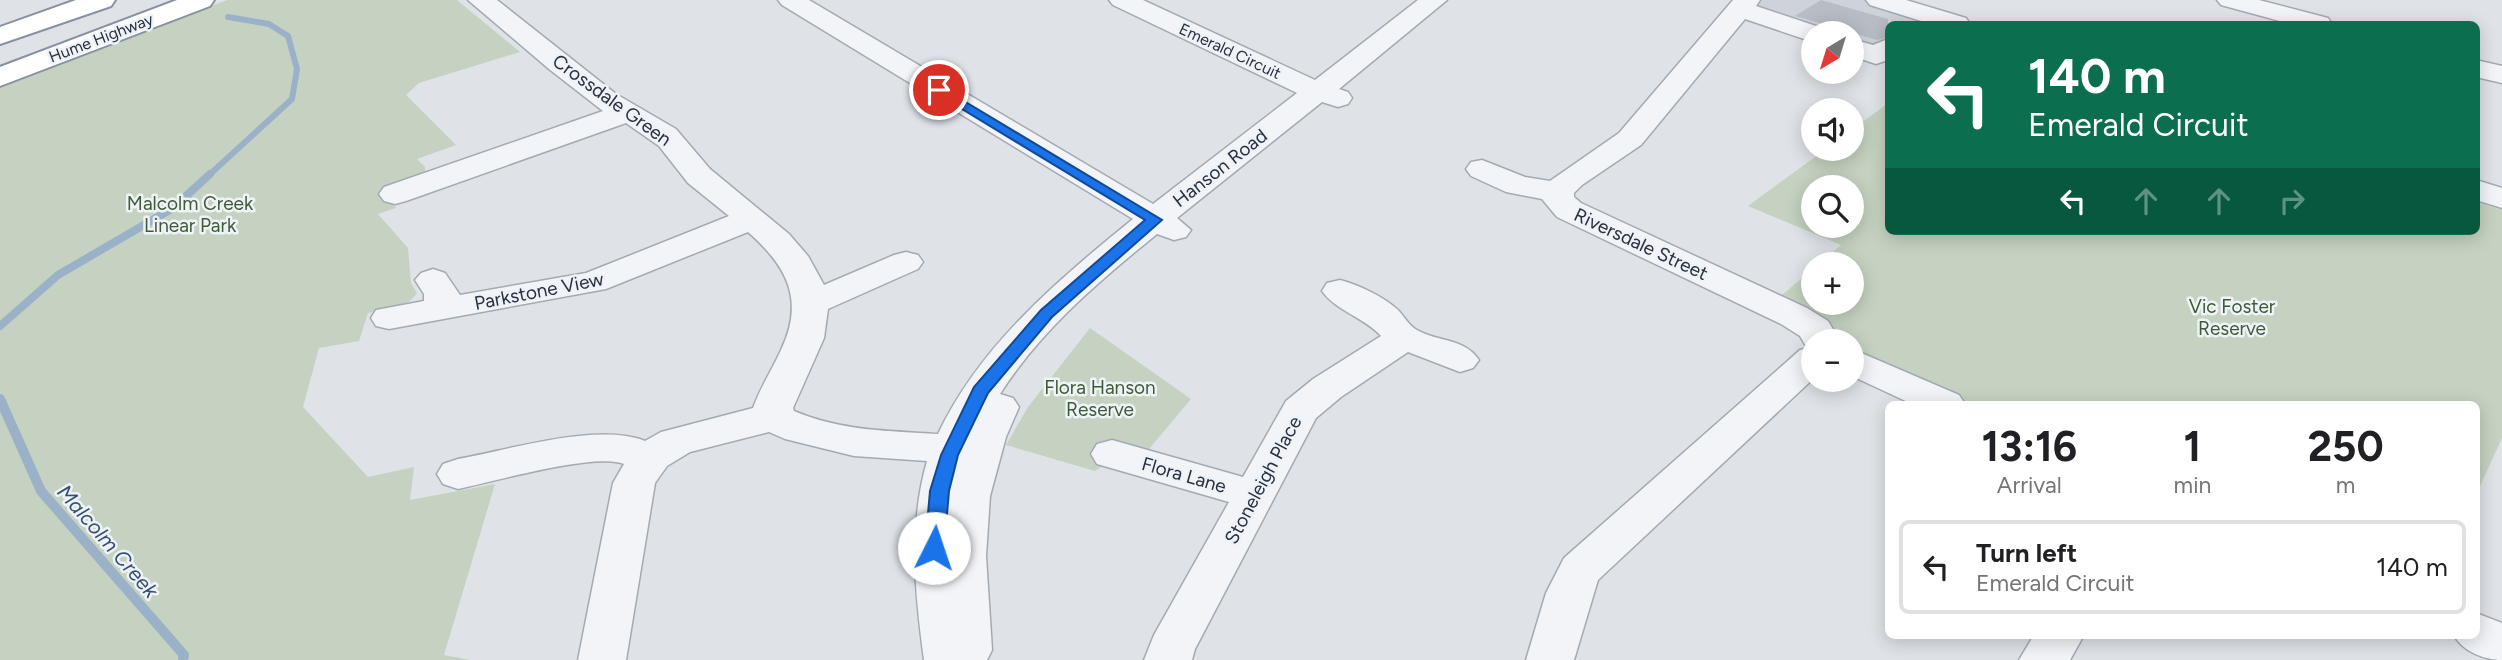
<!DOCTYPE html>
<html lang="en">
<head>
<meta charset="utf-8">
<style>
	:root { --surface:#fff; --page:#f6f6f6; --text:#202124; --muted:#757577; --line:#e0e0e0 }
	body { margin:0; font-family:Figtree,sans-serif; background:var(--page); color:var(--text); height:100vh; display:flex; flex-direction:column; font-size:26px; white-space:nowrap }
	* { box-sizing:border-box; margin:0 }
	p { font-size:23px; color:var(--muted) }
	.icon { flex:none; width:38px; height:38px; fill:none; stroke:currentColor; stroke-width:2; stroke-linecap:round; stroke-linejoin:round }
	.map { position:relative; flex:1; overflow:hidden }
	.sheet { position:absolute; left:1885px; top:401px; width:595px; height:238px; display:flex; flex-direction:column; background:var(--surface); border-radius:10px; box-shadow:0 4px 18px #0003 }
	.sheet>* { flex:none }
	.top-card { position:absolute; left:1885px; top:21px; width:595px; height:214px; border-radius:10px; box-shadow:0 4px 18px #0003; background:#0b6e4f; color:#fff; overflow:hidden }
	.needle { width:46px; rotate:218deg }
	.controls { position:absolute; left:1801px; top:21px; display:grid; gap:14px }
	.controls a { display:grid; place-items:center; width:63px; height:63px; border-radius:50%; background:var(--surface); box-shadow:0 4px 18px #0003; font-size:35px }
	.pin { position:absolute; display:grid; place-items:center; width:60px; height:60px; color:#fff; margin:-30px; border:4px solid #fff; border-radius:50%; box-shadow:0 2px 7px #0007 }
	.me { position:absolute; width:77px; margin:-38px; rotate:4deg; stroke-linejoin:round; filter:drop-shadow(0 0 5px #0008) }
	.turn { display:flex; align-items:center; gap:24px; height:147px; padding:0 28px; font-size:32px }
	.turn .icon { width:91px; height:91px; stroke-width:2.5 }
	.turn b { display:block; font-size:49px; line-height:60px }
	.lanes { display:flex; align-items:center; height:66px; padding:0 28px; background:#0003; justify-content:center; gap:35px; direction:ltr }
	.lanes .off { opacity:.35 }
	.eta { display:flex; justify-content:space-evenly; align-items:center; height:119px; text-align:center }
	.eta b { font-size:42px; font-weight:700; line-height:49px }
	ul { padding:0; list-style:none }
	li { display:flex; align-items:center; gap:21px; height:94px; margin:0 14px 10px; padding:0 14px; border:4px solid var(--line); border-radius:10px }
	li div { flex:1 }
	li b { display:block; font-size:26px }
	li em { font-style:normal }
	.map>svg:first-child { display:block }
	.built { fill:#ced2da }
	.green { fill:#c5d2c1; fill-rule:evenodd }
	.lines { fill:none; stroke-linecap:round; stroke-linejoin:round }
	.stream-far2 { stroke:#9bb1c8; stroke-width:6 }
	.stream-far1 { stroke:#9bb1c8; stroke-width:8 }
	.stream { stroke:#9bb1c8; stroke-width:10 }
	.building { fill:#b7bcc5 }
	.minor-casing { stroke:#a4aab2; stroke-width:3 }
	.highway-casing { stroke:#87919f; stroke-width:4 }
	.minor { fill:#f2f4f7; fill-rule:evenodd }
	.highway { fill:#fff; fill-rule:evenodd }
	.route { fill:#1a73e8; stroke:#114b97; stroke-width:2 }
	.labels { text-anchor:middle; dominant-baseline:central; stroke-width:5; stroke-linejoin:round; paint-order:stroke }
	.far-street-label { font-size:16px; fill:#28313f; stroke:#eff2f6 }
	.street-label { font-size:19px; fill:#28313f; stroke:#eff2f6 }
	.park-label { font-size:19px; fill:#3d5b36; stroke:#eff2f6 }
	.water-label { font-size:21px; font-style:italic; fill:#335073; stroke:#eff2f6 }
</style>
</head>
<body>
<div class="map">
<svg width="2502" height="660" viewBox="0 0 2502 660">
	<rect width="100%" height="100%" fill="#dfe3e8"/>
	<path class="built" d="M1758 0H1865L1933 22 1930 24H1888V53L1880 59 1852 50V33H1813L1744 17Z"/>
	<path class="green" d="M227 0H457L520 52 419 83 406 95 456 145 417 159 425 167V174L383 192 396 208 378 214 408 248 411 283 417 293C406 310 386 310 368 313L359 341 319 348 303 407 368 477 414 467 410 500 495 484 444 655 471 660H0V88Z
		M1888 103V231H2476V202L2502 210V438L2476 495V404H1966L1852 351V341H1835L1823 324 1777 299 1813 269V303H1852V264H1819L1841 245 1748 206 1826 149H1852V130ZM1813 187H1852V226H1813Z
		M1090 328 1191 399 1144 455 1107 463 1095 471 1006 445 1028 407Z"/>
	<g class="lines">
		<path class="stream-far2" d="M208 176 292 99 297 69 288 36 269 24 228 17"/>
		<path class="stream-far1" d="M0 326 58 275 173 208 210 174"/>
		<path class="stream" d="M0 399 41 491 184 655 183 660"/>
	</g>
	<path class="building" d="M1821 0 1888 19V37L1877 40 1795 16Z"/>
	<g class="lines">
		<defs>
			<path id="minor" d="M468 0H497L616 94 676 129 710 169 789 234 808 256 824 285 894 255 906 252 918 255 923 262 918 269 828 309 824 338 793 408 794 411C840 431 890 431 938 434 980 345 1058 280 1133 219L782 5 778 0H809L1153 204 1297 93 1113 5 1109 0H1143L1315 80 1418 0H1447L1339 89 1348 92 1352 98 1348 104 1338 107 1322 102 1177 218 1191 230 1186 237 1174 240 1157 234C1099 281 1040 331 1000 394L1013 398 1019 407 1006 437 990 496 986 556 992 650 987 660H924C915 593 908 528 927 461L854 456 785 439 769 432 690 452 667 466 655 483 626 660H578L613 483 624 464C596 452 492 482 458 489L443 484 437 474 443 464 458 459C508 450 598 422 645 441L661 432 753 408C760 388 772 370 781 350 805 300 787 266 748 232L606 289 389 329 376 326 371 318 376 310 424 301V294L415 280 421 273 433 269 445 273 460 295 586 273 729 216 688 183 659 146 626 123 406 201 395 204 384 201 379 194 384 187 603 111 549 69Z
				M1733 0H1760L1756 6 1822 28 1826 33H1813V42L1745 19 1641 145 1582 185 1574 193V197L1581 203 1807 308 1828 321 1840 341H1813V379L1598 580 1574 660H1526L1546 593 1564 558 1800 350 1807 348 1800 336 1781 324 1557 217 1542 199 1506 192 1471 176 1466 169 1471 162 1482 160 1525 177 1550 181 1619 133Z
				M1866 0H1906L1966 18 1970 24H1931L1870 5Z
				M2217 0H2259L2328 18 2332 24H2291L2221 5Z
				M1852 39 1873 45 1888 39V60L1876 64 1852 56Z
				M2476 60 2502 66V83L2476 77Z
				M2476 180 2502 188V208L2476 200Z
				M1340 280C1359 285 1384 297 1398 310 1404 316 1409 326 1417 330 1437 342 1465 338 1479 360L1473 368 1460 372 1408 352 1341 397 1316 418 1195 649 1192 660H1144L1154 635 1229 502 1097 464 1091 454 1097 444 1112 440 1243 477 1286 401 1313 379 1381 336C1364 317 1336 311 1322 291L1327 283Z
				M1852 349 1959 395 1965 404H1912L1852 376Z
				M2476 613 2502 623V660C2484 660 2462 651 2454 635H2476Z
				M2034 635H2084L2070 660H2019Z"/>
			<path id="highway" d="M76 0H115L111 6 0 44V27Z
				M177 0H214L210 6 0 86V67Z"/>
		</defs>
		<use href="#minor" class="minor-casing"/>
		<use href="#highway" class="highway-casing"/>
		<use href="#minor" class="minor"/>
		<use href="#highway" class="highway"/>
	</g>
	<path class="route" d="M939 86 1162 220 1052 317 988 393 958 455 949 491 944 548 941 553H927L925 548 930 491 941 455 974 387 1041 310 1145 220 934 92V87Z"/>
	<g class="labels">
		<g class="far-street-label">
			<text transform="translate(101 38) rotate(-21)">Hume Highway</text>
			<text transform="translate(1230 51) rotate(25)">Emerald Circuit</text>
		</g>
		<g class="street-label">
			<text transform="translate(612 100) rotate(36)">Crossdale Green</text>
			<text transform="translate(1220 168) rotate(-38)">Hanson Road</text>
			<text transform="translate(1641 244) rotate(25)">Riversdale Street</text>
			<text transform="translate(539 291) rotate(-11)">Parkstone View</text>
			<text transform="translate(1184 475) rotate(16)">Flora Lane</text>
			<text transform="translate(1263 480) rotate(-62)">Stoneleigh Place</text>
		</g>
		<g class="park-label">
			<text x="190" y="203">Malcolm Creek<tspan x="190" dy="22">Linear Park</tspan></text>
			<text x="2232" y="306">Vic Foster<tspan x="2232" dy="22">Reserve</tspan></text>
			<text x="1100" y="387">Flora Hanson<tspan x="1100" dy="22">Reserve</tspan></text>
		</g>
		<g class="water-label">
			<text transform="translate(108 541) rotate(49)">Malcolm Creek</text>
		</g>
	</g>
</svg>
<div class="controls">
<a><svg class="needle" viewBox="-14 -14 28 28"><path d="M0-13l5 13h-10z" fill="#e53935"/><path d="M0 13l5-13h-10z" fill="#757577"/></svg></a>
<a><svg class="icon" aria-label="sound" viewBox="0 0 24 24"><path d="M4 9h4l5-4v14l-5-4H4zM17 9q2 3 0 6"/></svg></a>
<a><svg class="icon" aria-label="search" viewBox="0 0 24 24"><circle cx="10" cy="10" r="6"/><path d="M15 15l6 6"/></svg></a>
<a>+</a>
<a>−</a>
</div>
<div class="pin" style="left:939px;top:90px;background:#d93025"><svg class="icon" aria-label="arrive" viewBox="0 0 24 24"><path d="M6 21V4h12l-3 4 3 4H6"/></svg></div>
<svg class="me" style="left:934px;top:548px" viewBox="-20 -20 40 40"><circle r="19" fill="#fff"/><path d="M0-13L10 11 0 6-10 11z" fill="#1a73e8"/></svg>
<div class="top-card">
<div class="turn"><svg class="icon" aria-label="left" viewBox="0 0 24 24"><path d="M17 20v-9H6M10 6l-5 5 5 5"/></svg><div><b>140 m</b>Emerald Circuit</div></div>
<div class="lanes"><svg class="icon" aria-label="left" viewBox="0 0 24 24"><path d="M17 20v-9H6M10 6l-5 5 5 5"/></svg><svg class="icon off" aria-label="ahead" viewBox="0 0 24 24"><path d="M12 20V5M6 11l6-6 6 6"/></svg><svg class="icon off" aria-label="ahead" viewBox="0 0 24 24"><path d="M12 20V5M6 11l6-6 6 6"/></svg><svg class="icon off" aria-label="right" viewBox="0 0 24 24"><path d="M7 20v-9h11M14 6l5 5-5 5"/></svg></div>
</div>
<section class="sheet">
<div class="eta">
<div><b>13:16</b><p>Arrival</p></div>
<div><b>1</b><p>min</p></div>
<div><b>250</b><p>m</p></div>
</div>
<ul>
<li><svg class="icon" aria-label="left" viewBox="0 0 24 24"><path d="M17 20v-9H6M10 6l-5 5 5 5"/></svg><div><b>Turn left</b><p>Emerald Circuit</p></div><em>140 m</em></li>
</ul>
</section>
</div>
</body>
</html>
